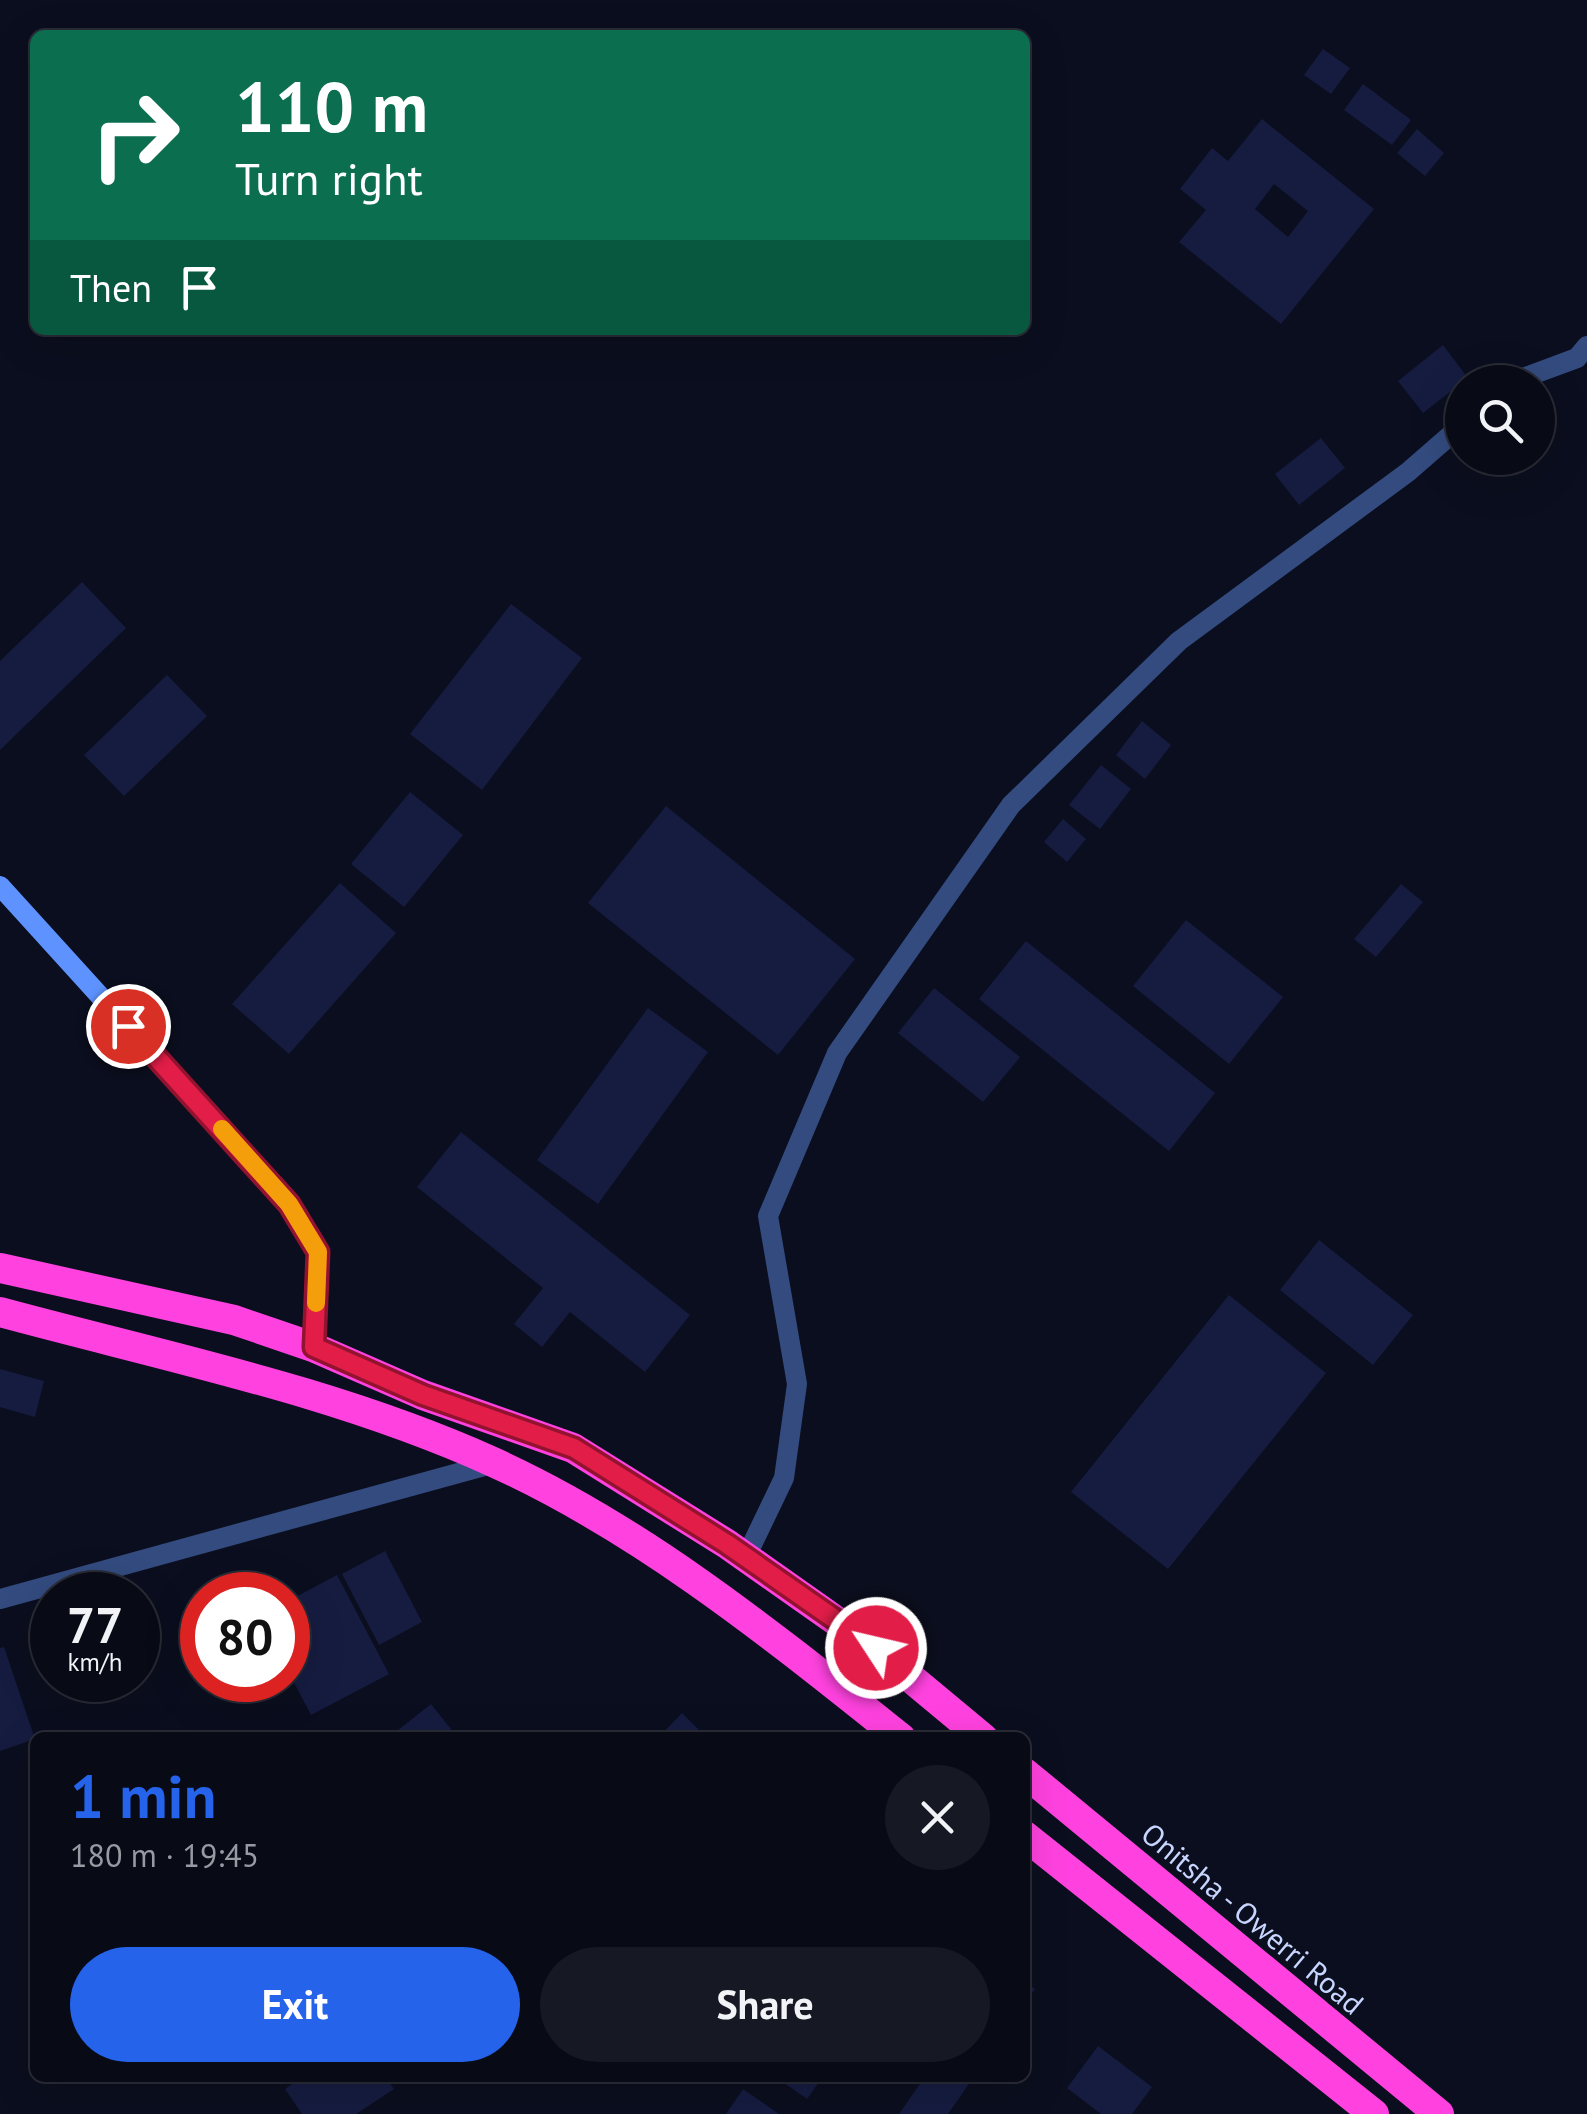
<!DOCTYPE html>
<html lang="en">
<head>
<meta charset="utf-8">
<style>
	:root { --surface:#080a16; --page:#161823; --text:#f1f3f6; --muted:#989aa1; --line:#292b35; --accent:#2563eb }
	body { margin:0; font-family:"PT Sans",sans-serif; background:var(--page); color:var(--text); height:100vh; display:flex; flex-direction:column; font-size:38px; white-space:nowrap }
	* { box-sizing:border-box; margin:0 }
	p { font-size:32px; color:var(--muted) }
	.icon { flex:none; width:55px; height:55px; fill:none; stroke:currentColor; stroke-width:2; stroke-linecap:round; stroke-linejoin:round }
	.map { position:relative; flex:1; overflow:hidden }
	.panel { position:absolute; left:30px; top:1732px; width:1000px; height:350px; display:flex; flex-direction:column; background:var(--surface); border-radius:15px; box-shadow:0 10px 40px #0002,0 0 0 2px var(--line) }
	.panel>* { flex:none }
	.top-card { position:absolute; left:30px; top:30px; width:1000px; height:305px; border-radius:15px; box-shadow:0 10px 40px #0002,0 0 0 2px var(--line); background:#0b6e4f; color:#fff; overflow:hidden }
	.fabs { position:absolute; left:1445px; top:365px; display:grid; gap:20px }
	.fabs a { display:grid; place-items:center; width:110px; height:110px; border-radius:50%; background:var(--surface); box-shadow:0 10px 40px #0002,0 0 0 2px var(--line); font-size:50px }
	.speed { position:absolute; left:30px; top:1572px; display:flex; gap:20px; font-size:50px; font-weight:700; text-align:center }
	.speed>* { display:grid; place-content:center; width:130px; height:130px; border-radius:50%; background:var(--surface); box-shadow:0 10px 40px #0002,0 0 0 2px var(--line); line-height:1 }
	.speed small { font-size:25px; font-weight:400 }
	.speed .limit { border:15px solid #d22; background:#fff; color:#111 }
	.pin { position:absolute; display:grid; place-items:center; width:85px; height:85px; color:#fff; margin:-42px; border:5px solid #fff; border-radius:50%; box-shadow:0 2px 10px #0007 }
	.me { position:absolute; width:110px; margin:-55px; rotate:305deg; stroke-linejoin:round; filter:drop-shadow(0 0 8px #0008) }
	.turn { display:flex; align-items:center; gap:35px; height:210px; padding:0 40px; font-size:45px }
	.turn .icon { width:130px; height:130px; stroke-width:2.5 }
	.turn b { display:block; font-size:70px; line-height:85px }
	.then { display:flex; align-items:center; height:95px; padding:0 40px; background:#0003; gap:20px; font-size:38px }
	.round { display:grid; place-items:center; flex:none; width:105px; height:105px; border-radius:52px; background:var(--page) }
	.summary { display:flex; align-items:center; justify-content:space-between; height:170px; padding:0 40px }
	h1 { font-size:60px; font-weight:600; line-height:75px; color:var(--accent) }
	.cta { display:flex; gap:20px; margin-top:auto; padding:20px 40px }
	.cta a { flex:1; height:115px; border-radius:60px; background:var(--accent); color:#fff; font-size:40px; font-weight:600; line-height:115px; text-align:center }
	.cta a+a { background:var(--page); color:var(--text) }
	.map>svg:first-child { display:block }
	.building { fill:#161c40; fill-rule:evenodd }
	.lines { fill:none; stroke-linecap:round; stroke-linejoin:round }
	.street { stroke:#334b7f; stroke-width:20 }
	.secondary { stroke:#5e93ff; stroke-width:20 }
	.highway { stroke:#ff42df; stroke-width:30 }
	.route-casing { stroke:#92132f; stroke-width:25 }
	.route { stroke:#e11d48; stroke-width:18 }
	.slow { stroke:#f59e0b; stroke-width:18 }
	.labels { text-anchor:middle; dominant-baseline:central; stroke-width:10; stroke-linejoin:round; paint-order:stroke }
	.street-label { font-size:30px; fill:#c7d5ff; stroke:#0b0e1e }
</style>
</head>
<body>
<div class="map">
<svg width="1587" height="2114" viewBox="0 0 1587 2114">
	<rect width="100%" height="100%" fill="#0b0e1e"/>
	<path class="building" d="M1323 49 1350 68 1331 94 1304 75Z
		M1363 84 1411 120 1392 145 1344 110Z
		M1262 119 1374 209 1281 324 1179 242 1206 210 1180 189 1212 148 1228 161ZM1274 184 1308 211 1288 237 1255 209Z
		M1417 129 1444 153 1425 176 1397 153Z
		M1443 345 1468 378 1423 413 1398 381Z
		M1321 438 1345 468 1299 505 1275 474Z
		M82 582 126 628 0 750V661Z
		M511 604 582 658 482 790 410 734Z
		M167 675 207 716 124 796 84 755Z
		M1142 721 1171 745 1145 779 1116 755Z
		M1101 765 1131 789 1100 829 1069 805Z
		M410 792 463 835 404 907 351 864Z
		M666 806 855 959 778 1055 588 903Z
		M1063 819 1086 839 1067 862 1044 842Z
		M340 883 396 933 289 1054 232 1004Z
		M1401 884 1423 902 1376 957 1354 939Z
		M1186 920 1283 997 1229 1064 1133 986Z
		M1026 941 1215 1093 1169 1151 979 999Z
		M934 988 1020 1057 983 1102 898 1033Z
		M648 1008 708 1052 598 1204 537 1160Z
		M461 1132 690 1315 645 1372 570 1312 542 1347 514 1324 543 1288 417 1187Z
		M1319 1240 1413 1315 1373 1365 1280 1290Z
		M1229 1295 1326 1373 1168 1569 1071 1492Z
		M0 1369 44 1381 35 1417 0 1407Z
		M385 1551 422 1622 379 1645 342 1574Z
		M337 1575 389 1674 311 1715 288 1671V1601Z
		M4 1647 35 1739 0 1751V1648Z
		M431 1704 458 1738H388Z
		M682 1713 707 1738H658Z
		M1025 1982 1035 1989 1025 2003Z
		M1098 2046 1152 2087 1132 2114H1101L1067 2088Z
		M301 2078H386L394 2089 356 2114H302L285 2089Z
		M777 2078H822L807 2099Z
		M924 2078H973L948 2114H899Z
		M743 2089 779 2114H726Z"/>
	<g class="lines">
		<path class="street" d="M1512 382 1577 358 1587 346
			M746 1557 784 1478 797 1384 768 1216 837 1053 1011 805 1179 641 1408 472 1462 425
			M0 1599 495 1463"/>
		<path class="secondary" d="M0 886 289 1204 318 1252 313 1347"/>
		<path class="highway" d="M0 1268 234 1320 313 1347 423 1395 573 1448 727 1544 876 1649 983 1738
			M0 1312C166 1357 336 1391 493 1462 643 1530 773 1636 901 1738
			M1025 1773 1439 2114
			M1025 1836 1374 2114"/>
	</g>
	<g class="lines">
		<defs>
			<path id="route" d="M128 1026 289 1204 318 1252 314 1347 423 1395 574 1448 727 1544 876 1648"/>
		</defs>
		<use href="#route" class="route-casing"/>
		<use href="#route" class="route"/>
		<path class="slow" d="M222 1129 289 1204 318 1252 316 1303"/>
	</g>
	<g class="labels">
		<g class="street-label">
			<text transform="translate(1253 1918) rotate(40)">Onitsha - Owerri Road</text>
		</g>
	</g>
</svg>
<div class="fabs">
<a><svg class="icon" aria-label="search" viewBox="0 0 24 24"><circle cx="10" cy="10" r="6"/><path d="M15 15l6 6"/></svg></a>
</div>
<div class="speed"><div>77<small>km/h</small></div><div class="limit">80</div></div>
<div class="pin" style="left:128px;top:1026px;background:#d93025"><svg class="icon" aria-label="arrive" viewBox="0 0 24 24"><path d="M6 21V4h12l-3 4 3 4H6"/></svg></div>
<svg class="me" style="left:876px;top:1648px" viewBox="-20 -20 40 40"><circle r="17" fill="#e11d48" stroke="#fff" stroke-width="3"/><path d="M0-11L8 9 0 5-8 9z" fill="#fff"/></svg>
<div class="top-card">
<div class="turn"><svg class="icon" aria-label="right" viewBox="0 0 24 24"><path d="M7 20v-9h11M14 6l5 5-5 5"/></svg><div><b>110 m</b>Turn right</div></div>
<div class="then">Then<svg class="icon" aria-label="arrive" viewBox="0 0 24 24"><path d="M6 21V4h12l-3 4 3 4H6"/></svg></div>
</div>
<section class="panel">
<div class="summary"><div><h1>1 min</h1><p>180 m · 19:45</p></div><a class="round"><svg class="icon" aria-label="close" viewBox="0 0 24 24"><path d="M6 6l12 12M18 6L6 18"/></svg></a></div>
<div class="cta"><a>Exit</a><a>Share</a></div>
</section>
</div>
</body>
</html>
